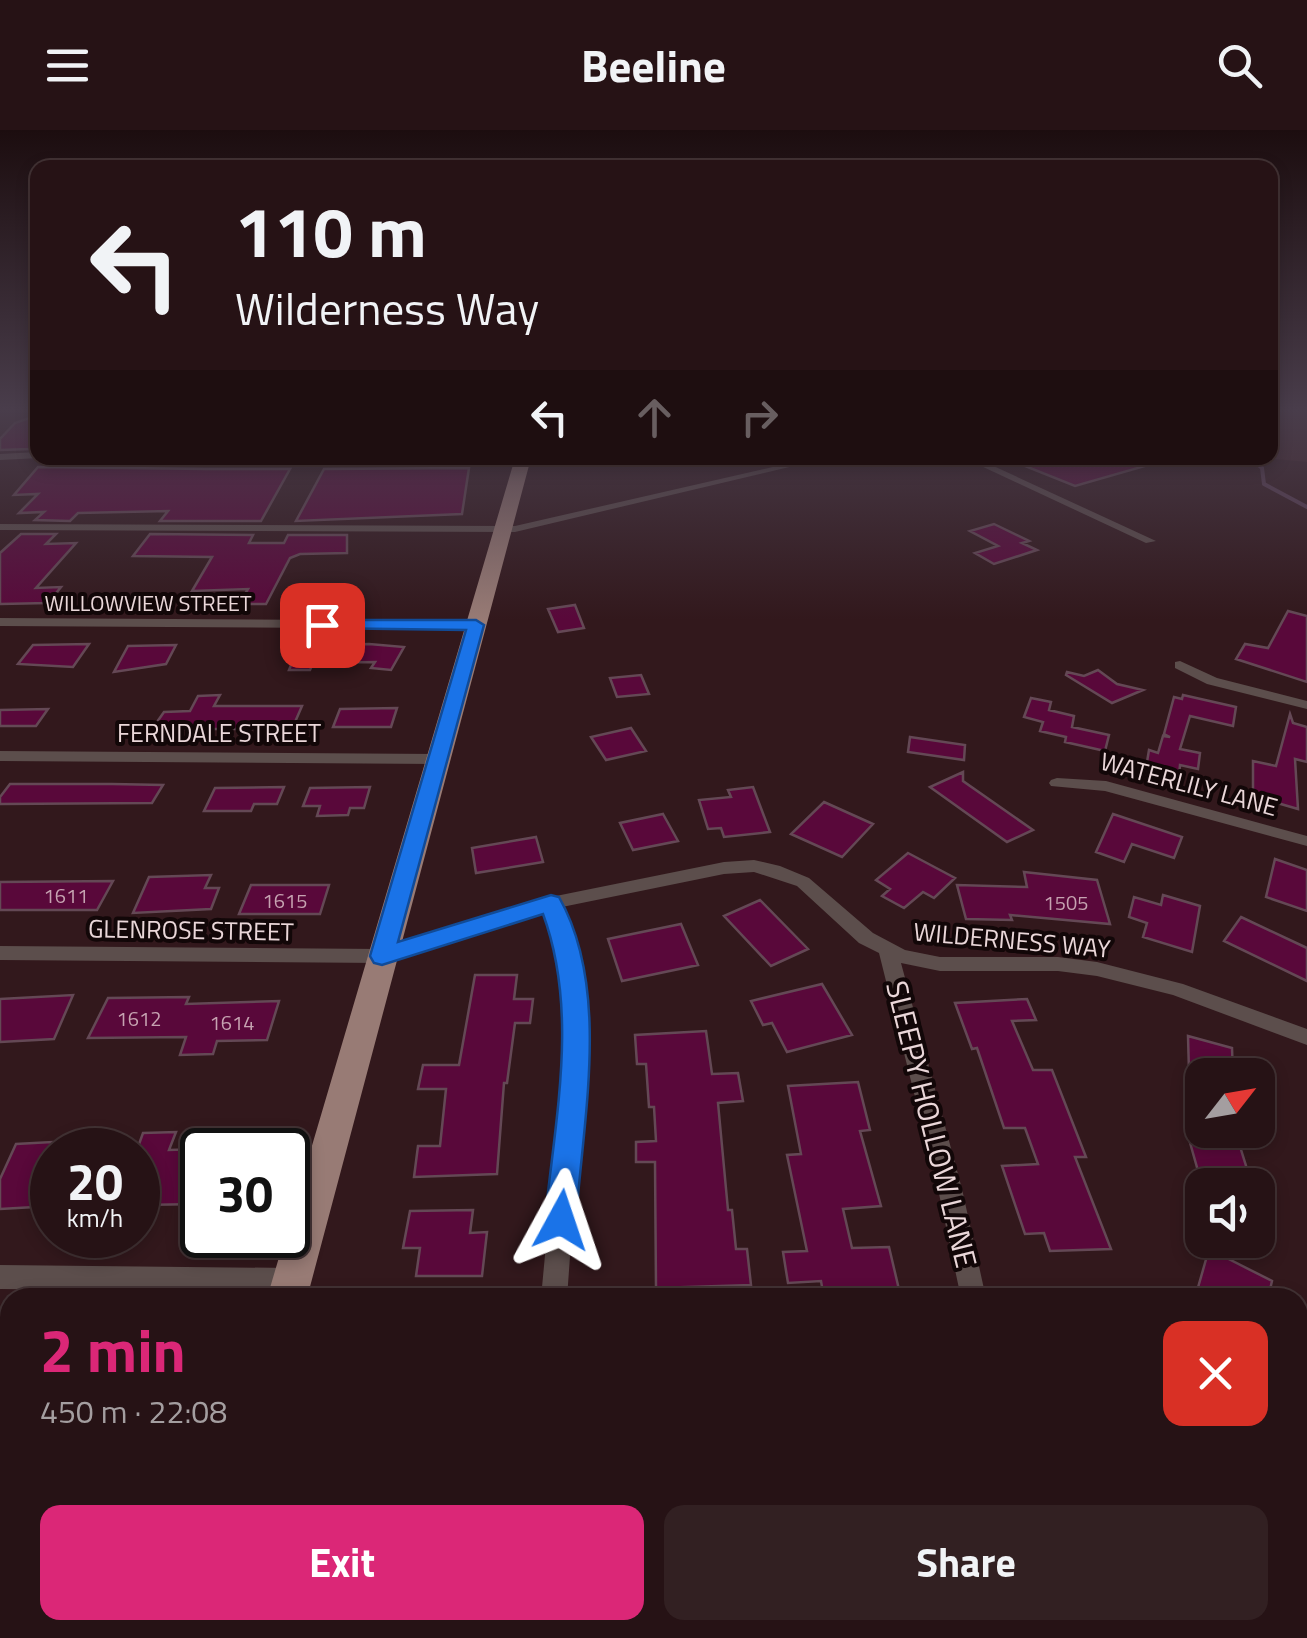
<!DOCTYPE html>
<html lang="en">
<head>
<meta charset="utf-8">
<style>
	:root { --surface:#261215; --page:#322022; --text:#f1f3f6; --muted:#a49ea0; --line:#423234; --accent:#db2777 }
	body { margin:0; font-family:"Titillium Web",sans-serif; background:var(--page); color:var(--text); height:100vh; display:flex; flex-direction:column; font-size:38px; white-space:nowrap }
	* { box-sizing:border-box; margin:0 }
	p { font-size:32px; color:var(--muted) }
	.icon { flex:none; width:55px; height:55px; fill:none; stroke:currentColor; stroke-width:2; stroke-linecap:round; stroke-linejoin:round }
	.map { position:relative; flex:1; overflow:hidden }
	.side { position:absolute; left:0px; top:1158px; width:1308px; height:352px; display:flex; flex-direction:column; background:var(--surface); border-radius:30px 30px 0 0; box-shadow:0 5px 15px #0003,0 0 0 2px var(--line) }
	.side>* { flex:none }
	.guide { position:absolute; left:30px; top:30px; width:1248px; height:305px; border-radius:20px; box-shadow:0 5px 15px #0003,0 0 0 2px var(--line); background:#261215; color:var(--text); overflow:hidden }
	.needle { width:65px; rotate:59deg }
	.tools { position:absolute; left:1185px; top:928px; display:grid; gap:20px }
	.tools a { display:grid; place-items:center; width:90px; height:90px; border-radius:20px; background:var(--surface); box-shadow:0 5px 15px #0003,0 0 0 2px var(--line); font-size:50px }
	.speed { position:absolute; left:30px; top:998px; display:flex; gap:20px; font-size:50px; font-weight:700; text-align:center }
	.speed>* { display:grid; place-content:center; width:130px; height:130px; border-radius:50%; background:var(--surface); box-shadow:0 5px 15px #0003,0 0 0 2px var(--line); line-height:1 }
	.speed small { font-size:25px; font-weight:400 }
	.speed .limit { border:5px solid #111; border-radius:15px; background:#fff; color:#111 }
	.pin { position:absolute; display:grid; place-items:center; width:85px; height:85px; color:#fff; margin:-42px; border-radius:20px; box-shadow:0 5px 15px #0006 }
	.me { position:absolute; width:110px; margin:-55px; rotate:5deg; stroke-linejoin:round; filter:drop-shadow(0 0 8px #0008) }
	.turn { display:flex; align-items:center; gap:35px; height:210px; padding:0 40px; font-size:45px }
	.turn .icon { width:130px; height:130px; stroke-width:2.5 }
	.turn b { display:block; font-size:70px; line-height:85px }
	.lanes { display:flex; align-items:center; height:95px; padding:0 40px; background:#0003; justify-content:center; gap:50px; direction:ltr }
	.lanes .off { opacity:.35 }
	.round { display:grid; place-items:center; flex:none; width:105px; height:105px; border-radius:20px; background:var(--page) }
	.overview { display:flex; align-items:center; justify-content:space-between; height:170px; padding:0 40px }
	h1 { font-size:60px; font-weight:700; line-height:75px; color:var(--accent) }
	.action { display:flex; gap:20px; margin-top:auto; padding:20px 40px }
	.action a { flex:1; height:115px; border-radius:20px; background:var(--accent); color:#fff; font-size:40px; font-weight:700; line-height:115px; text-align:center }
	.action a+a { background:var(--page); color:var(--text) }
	header { display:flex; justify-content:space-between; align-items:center; height:130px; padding:0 40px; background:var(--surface); font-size:45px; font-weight:700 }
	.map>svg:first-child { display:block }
	.built { fill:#412126 }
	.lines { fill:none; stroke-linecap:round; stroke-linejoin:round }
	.stream { stroke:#5d4258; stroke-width:4 }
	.building { fill:#59083a; stroke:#644855; stroke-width:2.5 }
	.street { fill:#5c4e4c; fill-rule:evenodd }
	.primary { fill:#987b75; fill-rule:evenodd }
	.route { fill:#1a73e8; stroke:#114b97; stroke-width:2.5 }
	.labels { text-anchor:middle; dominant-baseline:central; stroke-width:8; stroke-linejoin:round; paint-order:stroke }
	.number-label { font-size:20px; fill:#c6a3b1 }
	.far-street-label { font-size:22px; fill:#ead7d9; stroke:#120708 }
	.street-label { font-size:25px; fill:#ead7d9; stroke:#120708 }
	.near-street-label { font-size:30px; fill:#ead7d9; stroke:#120708 }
</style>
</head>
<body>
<header><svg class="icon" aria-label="menu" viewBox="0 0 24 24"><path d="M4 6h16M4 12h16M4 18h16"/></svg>Beeline<svg class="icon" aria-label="search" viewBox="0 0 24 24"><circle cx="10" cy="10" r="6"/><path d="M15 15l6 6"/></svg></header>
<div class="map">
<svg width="1307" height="1508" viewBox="0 0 1307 1508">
	<rect width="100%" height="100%" fill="#32181c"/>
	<path class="built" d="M1270 279H1307V332L1266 328H1270Z"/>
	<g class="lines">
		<path class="stream" d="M1250 328 1262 338 1264 354 1307 377"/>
	</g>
	<path class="building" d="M38 285V309L30 319 0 320V309L15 293Z
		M1005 328H1158L1159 332 1075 356Z
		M38 337 206 339H290L261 391H160L168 381 78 383 70 391 35 390 44 382 19 383 38 364 14 365Z
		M469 338 462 384 296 391 324 339Z
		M994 394 1029 411 1022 413 1037 420 994 434 975 423 998 416 970 401Z
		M21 404H56L46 414 76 413 36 458 61 457 48 473 0 474V423Z
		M150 404 253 405 249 413H284L288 405H347V423L300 424 290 428 266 474H239L248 459 192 461 212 427 133 426Z
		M575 475 584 498 558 502 548 479Z
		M1288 481 1307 486V552L1236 529 1245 514 1268 518Z
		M89 514 73 537 18 534 33 515Z
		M369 514 404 517 391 540 371 538 375 532 313 533 310 540H289L299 516Z
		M176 515 166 534 114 542 128 516Z
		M1098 540 1117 554 1143 560 1112 573 1066 545 1067 542 1084 546Z
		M641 545 649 564 617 567 610 548Z
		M220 565 214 576H302L292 599H152L164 582 190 581 198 566Z
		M1183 565 1236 577 1233 596 1190 586 1180 619 1200 623 1198 639 1180 635 1179 645 1146 638 1149 620 1158 623 1163 606 1170 607 1164 604 1174 567 1182 569Z
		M1031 568 1051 572 1049 580 1074 586 1072 597 1109 605 1105 621 1065 612 1066 607 1040 601 1043 592 1024 587Z
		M397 578 391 597H333L340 579Z
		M48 579 36 596H0V580Z
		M1290 584 1293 593 1307 597V632L1295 629 1298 679 1253 666V631L1276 636Z
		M631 598 646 621 606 630 591 607Z
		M910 607 965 615 964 630 908 622Z
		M963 642V651L1033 700 1007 712 930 657Z
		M10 654H112L163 655 152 673 0 674V667Z
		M284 657 277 674H254L251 681H204L215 658Z
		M370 657 364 678H350L348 685 317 686 320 676H303L310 658Z
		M753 657 770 702 724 707 721 698 708 699 699 670 731 667 728 660Z
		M824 672 873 694 842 727 791 704Z
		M663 684 678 711 633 720 620 693Z
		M1113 684 1182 707 1174 728 1132 714 1124 732 1096 722Z
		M536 707 543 732 476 743 472 718Z
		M908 723 955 748 934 768 923 762 904 778 882 766 890 759 876 750Z
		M1275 729 1307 740V781L1266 767Z
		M1024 742 1097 750 1110 794 1010 785 1012 790 966 789 957 755 1027 757Z
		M211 745 205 758H219L211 779 133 783 149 747Z
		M113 751 97 780H0V752Z
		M251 755H329L320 784H239Z
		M1163 765 1200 776 1192 822 1143 807 1147 793 1129 787 1134 767 1161 775Z
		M760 770 808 819 771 836 724 786Z
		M1241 787 1307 818V851L1224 811Z
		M681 794 698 835 622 851 608 809Z
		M475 845H517L514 869H533L530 893H515L507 953H504L497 1044 414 1047 418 1016H440L446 959H418L423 935H459Z
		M822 854 852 905 787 922 772 893 763 895 751 871Z
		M73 865 54 909 0 912V869Z
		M189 867 186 874 279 871 267 910 217 911 213 924 180 925 186 907 88 908 108 868Z
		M1027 869 1036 890 1012 891 1033 940H1052L1086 1027H1075L1111 1119 1050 1121 1044 1103 1025 1104 1002 1036 1038 1034 1025 998H1004L977 918 972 919 955 873Z
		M706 901 712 944 738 943 743 971 718 973 728 1080H732L736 1119H747L751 1155 656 1158 655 1032H636V1012L656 1011 654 977H649L646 934H637L635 905Z
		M1188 906 1232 918 1233 945 1189 942Z
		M858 952 870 1000 860 1001 881 1076 843 1079 852 1118 889 1117 901 1168H824L821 1151 788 1153 783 1122 807 1121 787 1025 801 1024 788 956Z
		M176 1002 169 1020 202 1019V1074L138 1075V1017L143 1003Z
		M1187 1002 1237 1007 1252 1055H1202Z
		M52 1012V1076L0 1079V1049L16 1014Z
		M473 1080 470 1103 487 1102 482 1146H416L420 1118H403L410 1081Z
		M1209 1119 1272 1151 1268 1168H1195Z"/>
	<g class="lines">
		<path class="street" d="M38 322 39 328 0 330V324Z
			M523 328H600L595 331H528Z
			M812 328H827L515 402 0 400V394L515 396Z
			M964 328H976L1156 411 1146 413Z
			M1161 328H1173L1168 331Z
			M0 488 476 491 482 495 476 499 0 496Z
			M1180 531 1217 548 1307 571V579L1207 554 1175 538V532Z
			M0 621 438 624 446 629 438 634 0 631Z
			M1057 648 1106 651 1307 706V716L1105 661 1051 656 1049 653 1051 650Z
			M754 730 780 736 809 748 873 803 905 820 940 827H1058L1097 832 1183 854 1307 899V915L1173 865 1097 846 1058 841H940L901 833 962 1059 986 1168H961L938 1059 879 823 859 813 797 756 754 742 724 744 562 777 579 823 588 879 567 1168H541L568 879 561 823 545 781 382 833 0 830V816L382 819 551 767 724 732Z
			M0 1135 292 1138 301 1141 304 1150 301 1159 292 1162 0 1159Z
			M514 1500H546L547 1508H515Z
			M954 1500H986L984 1508H952Z"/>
		<path class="primary" d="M515 328H531L307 1168H267Z
			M164 1500H214L212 1508H162Z"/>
	</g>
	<linearGradient id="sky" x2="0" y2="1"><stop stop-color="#1c0d0f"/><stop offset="0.57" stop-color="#493d4b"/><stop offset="1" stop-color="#493d4b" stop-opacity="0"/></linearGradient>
	<rect width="1307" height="490" fill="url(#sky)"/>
	<path class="route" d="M322 490H476L484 495 398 812 551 765 559 767C611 859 583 988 576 1090L572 1100 561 1104 550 1100 545 1090C555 988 579 882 543 784L382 835 374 833 370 826 466 500 316 498 314 495Z"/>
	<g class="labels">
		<g class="number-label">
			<text x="66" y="765">1611</text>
			<text x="285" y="770">1615</text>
			<text x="1066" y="772">1505</text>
			<text x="139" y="888">1612</text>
			<text x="232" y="892">1614</text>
		</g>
		<g class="far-street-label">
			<text x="148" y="473">WILLOWVIEW STREET</text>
		</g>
		<g class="street-label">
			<text x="219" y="603">FERNDALE STREET</text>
			<text transform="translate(1189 654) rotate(15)">WATERLILY LANE</text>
			<text transform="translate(191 800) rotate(1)">GLENROSE STREET</text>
			<text transform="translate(1012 810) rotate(5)">WILDERNESS WAY</text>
		</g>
		<g class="near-street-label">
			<text transform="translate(932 994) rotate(76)">SLEEPY HOLLOW LANE</text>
		</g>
	</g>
</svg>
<div class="tools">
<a><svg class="needle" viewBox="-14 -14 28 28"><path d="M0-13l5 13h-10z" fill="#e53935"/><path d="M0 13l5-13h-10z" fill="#a49ea0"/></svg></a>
<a><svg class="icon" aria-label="sound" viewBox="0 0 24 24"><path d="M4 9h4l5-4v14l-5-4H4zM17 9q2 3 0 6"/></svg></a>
</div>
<div class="speed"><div>20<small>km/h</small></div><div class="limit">30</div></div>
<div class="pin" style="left:322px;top:495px;background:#d93025"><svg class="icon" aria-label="arrive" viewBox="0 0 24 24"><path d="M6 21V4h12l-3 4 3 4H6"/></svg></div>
<svg class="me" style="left:561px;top:1090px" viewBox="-20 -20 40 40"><path d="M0-17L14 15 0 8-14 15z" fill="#1a73e8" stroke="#fff" stroke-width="4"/></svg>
<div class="guide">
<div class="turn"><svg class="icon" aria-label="left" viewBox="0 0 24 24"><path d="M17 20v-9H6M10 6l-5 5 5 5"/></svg><div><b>110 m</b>Wilderness Way</div></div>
<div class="lanes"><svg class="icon" aria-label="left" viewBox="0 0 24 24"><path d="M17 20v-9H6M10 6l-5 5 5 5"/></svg><svg class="icon off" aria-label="ahead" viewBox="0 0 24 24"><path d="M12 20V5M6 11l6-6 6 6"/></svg><svg class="icon off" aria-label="right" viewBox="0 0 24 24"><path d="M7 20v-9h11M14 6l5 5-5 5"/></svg></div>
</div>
<section class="side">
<div class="overview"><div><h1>2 min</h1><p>450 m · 22:08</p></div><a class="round" style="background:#d93025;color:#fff"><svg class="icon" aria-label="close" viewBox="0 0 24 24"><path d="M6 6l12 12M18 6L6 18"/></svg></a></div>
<div class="action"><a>Exit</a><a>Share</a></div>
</section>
</div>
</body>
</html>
